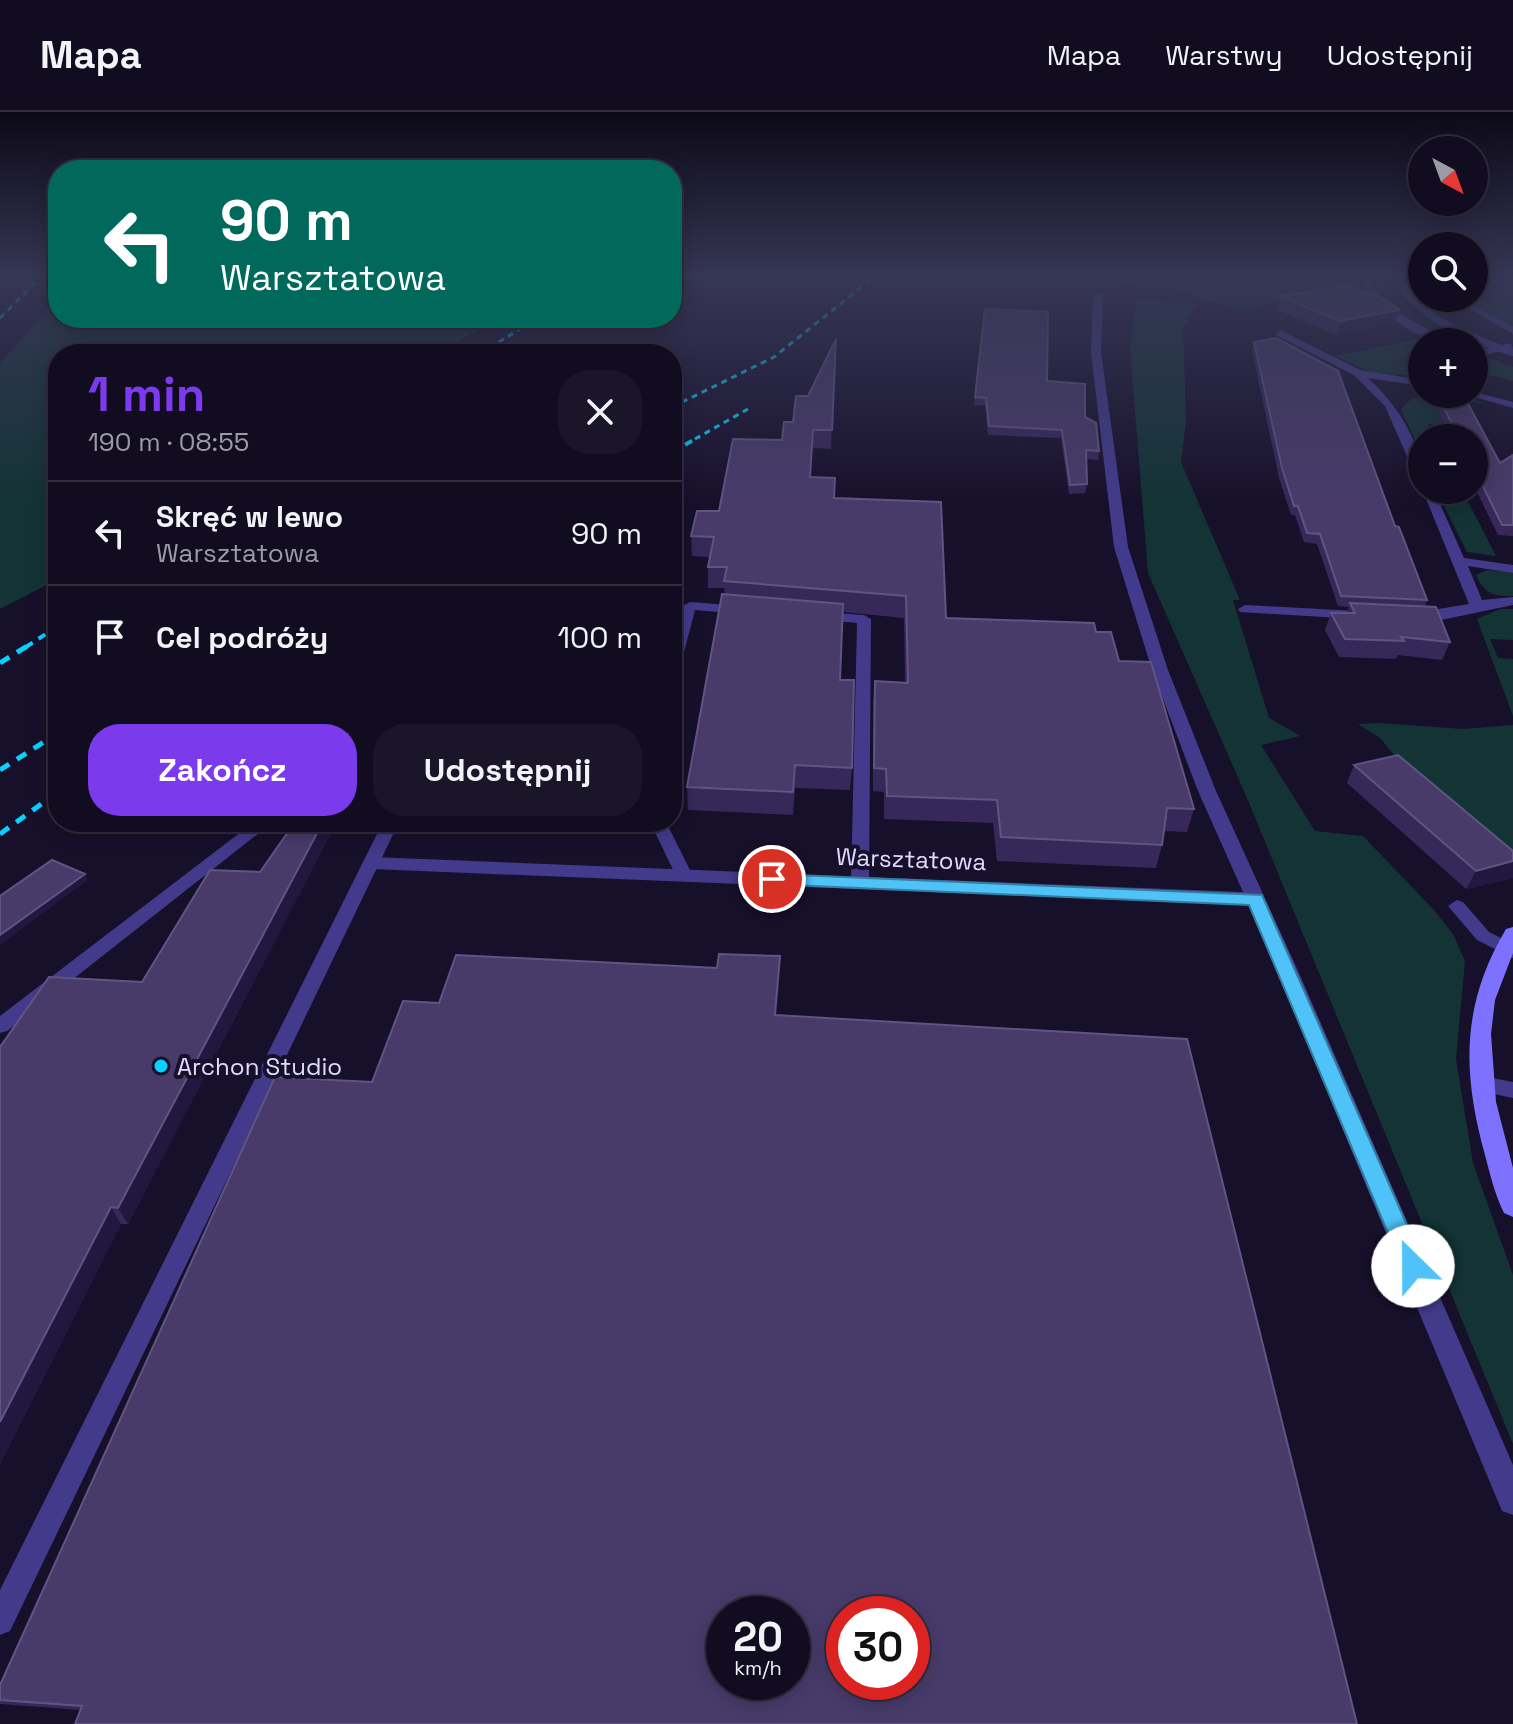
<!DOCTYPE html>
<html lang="pl">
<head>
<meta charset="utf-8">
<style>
	:root { --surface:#110c20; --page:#1a1529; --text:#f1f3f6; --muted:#9c9ba5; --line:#302c3e; --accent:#7c3aed }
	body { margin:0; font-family:"Space Grotesk",sans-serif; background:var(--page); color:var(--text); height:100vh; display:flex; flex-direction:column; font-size:30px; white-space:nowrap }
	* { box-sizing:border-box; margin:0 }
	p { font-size:26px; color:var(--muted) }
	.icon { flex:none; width:44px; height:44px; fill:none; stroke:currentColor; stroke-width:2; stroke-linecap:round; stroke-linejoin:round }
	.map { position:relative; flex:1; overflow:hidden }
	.details { position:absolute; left:48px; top:232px; width:634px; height:488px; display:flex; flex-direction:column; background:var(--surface); border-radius:32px; box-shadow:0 4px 20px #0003,0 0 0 2px var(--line) }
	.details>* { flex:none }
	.top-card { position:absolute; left:48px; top:48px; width:634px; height:168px; border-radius:32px; box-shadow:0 4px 20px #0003,0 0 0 2px var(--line); background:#00695c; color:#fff; overflow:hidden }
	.needle { width:52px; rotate:139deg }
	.controls { position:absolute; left:1408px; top:24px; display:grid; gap:16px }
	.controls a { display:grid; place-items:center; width:80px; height:80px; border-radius:50%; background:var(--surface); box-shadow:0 4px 20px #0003,0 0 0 2px var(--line); font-size:40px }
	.speed { position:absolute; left:706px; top:1484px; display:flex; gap:16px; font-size:40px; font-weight:700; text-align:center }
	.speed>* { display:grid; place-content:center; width:104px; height:104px; border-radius:50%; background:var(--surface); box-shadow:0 4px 20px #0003,0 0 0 2px var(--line); line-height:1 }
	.speed small { font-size:20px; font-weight:400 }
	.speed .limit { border:12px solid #d22; background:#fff; color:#111 }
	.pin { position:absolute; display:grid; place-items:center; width:68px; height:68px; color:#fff; margin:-34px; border:4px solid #fff; border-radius:50%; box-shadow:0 2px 8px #0007 }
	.me { position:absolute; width:88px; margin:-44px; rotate:337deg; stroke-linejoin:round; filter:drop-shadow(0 0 6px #0008) }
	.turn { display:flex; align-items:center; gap:28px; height:168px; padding:0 40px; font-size:36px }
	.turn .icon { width:104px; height:104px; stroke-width:2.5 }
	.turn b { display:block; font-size:56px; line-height:68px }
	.round { display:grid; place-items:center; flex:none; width:84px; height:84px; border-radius:32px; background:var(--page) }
	.head { display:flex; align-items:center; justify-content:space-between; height:136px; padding:0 40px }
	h1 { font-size:48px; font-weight:600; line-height:60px; color:var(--accent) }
	.button { display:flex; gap:16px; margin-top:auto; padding:16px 40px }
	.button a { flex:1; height:92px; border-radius:32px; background:var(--accent); color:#fff; font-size:32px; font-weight:600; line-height:92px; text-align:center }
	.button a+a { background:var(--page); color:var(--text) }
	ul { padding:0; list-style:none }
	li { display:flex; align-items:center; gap:24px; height:104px; padding:0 40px; border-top:2px solid var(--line) }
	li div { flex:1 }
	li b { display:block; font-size:30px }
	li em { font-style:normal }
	header { display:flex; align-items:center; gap:48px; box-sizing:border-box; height:112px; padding:0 40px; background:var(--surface); border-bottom:2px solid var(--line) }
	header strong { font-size:38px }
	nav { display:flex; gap:44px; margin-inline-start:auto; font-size:28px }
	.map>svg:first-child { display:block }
	.green { fill:#133335 }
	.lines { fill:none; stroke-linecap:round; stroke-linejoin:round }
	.lane { fill:#433a8b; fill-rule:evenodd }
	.street { fill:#433a8b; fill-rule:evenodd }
	.secondary { fill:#7f71ff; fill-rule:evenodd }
	.rail-far2 { stroke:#06d2ff; stroke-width:3; stroke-dasharray:6 5; stroke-linecap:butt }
	.rail-far1 { stroke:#06d2ff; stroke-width:4; stroke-dasharray:8 7; stroke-linecap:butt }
	.rail { stroke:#06d2ff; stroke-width:5; stroke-dasharray:11 9; stroke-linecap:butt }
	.wall { fill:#362859 }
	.shaded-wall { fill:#22173f }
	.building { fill:#483b6a; stroke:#605482; stroke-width:2; fill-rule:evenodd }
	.route { fill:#4fc3f7; stroke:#337fa1; stroke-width:2 }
	.poi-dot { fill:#06d2ff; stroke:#17102b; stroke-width:3 }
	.labels { text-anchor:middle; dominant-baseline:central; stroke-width:8; stroke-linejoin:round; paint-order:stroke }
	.street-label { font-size:24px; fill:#e1daff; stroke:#17102b }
	.poi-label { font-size:24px; fill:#e1daff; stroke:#17102b; text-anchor:start }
</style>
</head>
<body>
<header>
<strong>Mapa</strong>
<nav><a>Mapa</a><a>Warstwy</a><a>Udostępnij</a></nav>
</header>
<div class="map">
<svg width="1513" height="1612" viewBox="0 0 1513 1612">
	<rect width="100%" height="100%" fill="#17102b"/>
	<path class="green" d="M1175 166H1341L1354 174 1245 197 1205 189 1180 179Z
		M1474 166H1513V219L1455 186H1474Z
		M58 186V206H498L437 242H58V467L0 497V251Z
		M1137 186 1196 193 1183 215 1186 309 1181 350 1240 488H1233L1269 606 1300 624 1261 633 1315 719 1363 724 1434 798 1453 822 1465 849 1456 947 1473 1051 1513 1163V1332L1247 686 1148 461 1130 236Z
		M1429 225 1438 230H1422L1420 265 1371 260 1335 244Z
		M1483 244 1513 255V269L1478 260 1474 262V247Z
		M1433 283 1461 284 1489 292 1456 288 1435 291 1444 313 1428 312 1435 326H1422V344L1401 297 1411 287Z
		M1447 378H1462L1496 444 1467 440 1441 388H1452Z
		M1487 458 1513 460V484C1494 484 1484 482 1476 463Z
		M1500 497H1513V528L1490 527 1498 546 1513 547V604L1477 507Z
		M1379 611 1463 617 1513 613V753L1399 649 1380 626 1358 612Z"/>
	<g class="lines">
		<path class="lane" d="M1361 166H1369C1383 202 1419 208 1447 230 1415 230 1372 195 1361 166Z
			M1451 186H1461L1513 215V222Z
			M1510 231 1513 236 1474 246V240Z
			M690 490 741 494 748 498 741 502 695 498 679 559 672 563V534L683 494Z
			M818 500 864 503 871 507 869 771 860 777 851 771 857 511 813 507V501Z
			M254 710H273L7 919 0 921V904Z
			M383 710H399L10 1519 0 1523V1478Z
			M650 710H666L693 764 690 768H678Z
			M1457 788 1463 790 1489 820 1513 832V846L1477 828 1448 794Z
			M1482 964 1513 970V986L1475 978 1472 972 1475 966Z"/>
		<path class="street" d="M1391 166H1401C1423 205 1473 222 1513 237V244C1468 231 1415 208 1391 166Z
			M1098 181 1103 184 1101 240 1128 435 1168 558 1216 679 1299 861 1513 1353V1403L1502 1399 1249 793 372 757 362 751 372 745 1243 780 1198 679 1152 558 1114 435 1091 240 1093 184Z
			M1280 218 1360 258 1422 268V274L1368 266C1396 292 1422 329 1422 369L1416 365 1385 294 1354 263 1276 223Z
			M1474 280 1513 290V296L1464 282Z
			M1422 377 1434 378 1464 446 1513 453V461L1468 454 1482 488 1513 485V493L1441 508H1408V502L1469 492Z
			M1245 493 1357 499 1364 503 1357 507 1240 500 1238 497Z"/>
		<path class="secondary" d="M1513 815V841L1495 888 1491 922 1496 990 1513 1056V1105L1504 1101C1495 1083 1490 1062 1485 1043 1462 960 1461 893 1506 817Z"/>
		<path class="rail-far2" d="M0 206 40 166
			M480 242 537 206
			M672 295 774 245 873 166
			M695 327 748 297"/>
		<path class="rail-far1" d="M672 340 699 325
			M26 535 58 514"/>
		<path class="rail" d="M0 551 29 533
			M0 658 58 621
			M0 722 58 680"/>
	</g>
	<path class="wall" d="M1100 166H1136L1135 171 1100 167Z
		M1280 184 1395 212 1336 223 1277 198Z
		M985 197 1047 269 1085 305 1099 339 1098 348 1086 347 1087 372 1085 381 1069 382 1061 326 988 323 985 294 974 293Z
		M836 227 831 337 812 336 810 365 834 386 946 506 1096 520 1119 549 1194 697 1187 720 1164 719 1162 733 1156 756 997 749 993 711 884 707V680L873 679V591L875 569 905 571 904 506 843 500 840 568 852 656 850 678 795 676 793 703 688 698 687 675 725 482 724 476H708V455L710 445 692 444 691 424 719 399 782 328 808 284Z
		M1254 230 1395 414 1427 488 1425 495 1450 530 1442 548 1398 543 1396 547 1339 545 1325 518 1331 501H1347L1349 495 1338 494 1317 432 1304 430 1295 403H1291L1279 366 1252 238Z
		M1440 288 1500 351 1513 343V424L1498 423 1474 374V326H1451L1437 297Z
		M1354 653 1513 766 1466 777 1347 671Z
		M335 713 128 1112H121L0 1352V935L142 870Z
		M780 844 80 1598 0 1592V1573L372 970 439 891 717 856Z"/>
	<path class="shaded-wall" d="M1399 198 1395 212 1336 223 1340 209Z
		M323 710H334L335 713 128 1112 118 1096Z
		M1513 749V766L1466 777 1476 759Z
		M85 762 88 768 0 833V823Z
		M111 1095 121 1112 0 1352V1310Z"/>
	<path class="building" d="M1348 173 1387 188 1399 198 1340 209 1280 184Z
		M985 197 1048 200 1047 269 1085 272V305L1096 311 1099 339 1086 338 1087 372 1070 373 1062 318 989 314 986 286 975 285Z
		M1276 226 1338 259 1395 414 1399 415 1427 488 1341 484 1320 422 1307 421 1298 394H1294L1282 356 1254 230Z
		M836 227 832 318H813L810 365 835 366 834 386 941 390 946 506 1094 511 1096 520H1111L1119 549 1151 550 1194 697 1167 696 1162 733 1001 725 997 688 887 684 886 657 874 656 875 569 908 571 906 484 724 469 727 455H708L714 425 691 424 697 399H719L733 327 782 328 784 310H793L796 284H808Z
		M1440 288 1467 290 1500 351 1513 343V413H1502L1474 356V326H1459Z
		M722 482 843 492 840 568H854L852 656 795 653 793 680 687 675Z
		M1350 491 1436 495 1450 530 1401 525 1404 529 1345 527 1331 501H1355Z
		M1398 643 1513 739V749L1476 759 1354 653Z
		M295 710H323L118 1096 111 1095 0 1310V935L49 865 142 870 210 758 260 760Z
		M52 748 85 762 0 823V784Z
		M719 842 780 844 775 903 1187 927 1357 1612H75L82 1594 0 1588V1573L275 965 372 970 403 889 439 891 456 843 717 856ZM724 1502H792V1570H724ZM844 1502H912V1570H844Z"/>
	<linearGradient id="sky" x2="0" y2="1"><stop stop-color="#0d0918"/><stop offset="0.42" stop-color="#363755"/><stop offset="1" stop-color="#363755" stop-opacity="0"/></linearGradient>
	<rect width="1513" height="392" fill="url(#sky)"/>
	<path class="route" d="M772 762 1262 783 1425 1154 1422 1161 1413 1164 1405 1161 1249 793 766 772 763 767Z"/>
	<circle class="poi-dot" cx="161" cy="954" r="8"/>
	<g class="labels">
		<g class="street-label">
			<text transform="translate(911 747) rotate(2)">Warsztatowa</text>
		</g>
		<g class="poi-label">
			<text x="177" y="954">Archon Studio</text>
		</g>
	</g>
</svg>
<div class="controls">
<a><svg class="needle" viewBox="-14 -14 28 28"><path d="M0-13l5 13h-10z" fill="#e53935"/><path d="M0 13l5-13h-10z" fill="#9c9ba5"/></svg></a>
<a><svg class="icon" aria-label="search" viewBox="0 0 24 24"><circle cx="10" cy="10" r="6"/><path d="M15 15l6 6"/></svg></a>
<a>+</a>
<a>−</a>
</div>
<div class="speed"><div>20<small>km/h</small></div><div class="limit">30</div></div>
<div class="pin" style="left:772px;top:767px;background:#d93025"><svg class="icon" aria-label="arrive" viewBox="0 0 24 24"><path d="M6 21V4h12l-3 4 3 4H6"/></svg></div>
<svg class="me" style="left:1413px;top:1154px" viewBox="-20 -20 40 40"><circle r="19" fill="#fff"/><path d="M0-13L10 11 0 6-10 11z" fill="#4fc3f7"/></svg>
<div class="top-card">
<div class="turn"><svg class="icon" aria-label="left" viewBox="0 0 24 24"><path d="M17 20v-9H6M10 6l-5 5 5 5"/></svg><div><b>90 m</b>Warsztatowa</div></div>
</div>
<section class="details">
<div class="head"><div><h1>1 min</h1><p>190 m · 08:55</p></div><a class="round"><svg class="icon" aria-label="close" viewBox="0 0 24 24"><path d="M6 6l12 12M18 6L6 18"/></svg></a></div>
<ul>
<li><svg class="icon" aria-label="left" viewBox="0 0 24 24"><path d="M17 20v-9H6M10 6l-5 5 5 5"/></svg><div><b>Skręć w lewo</b><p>Warsztatowa</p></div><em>90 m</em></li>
<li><svg class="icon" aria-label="arrive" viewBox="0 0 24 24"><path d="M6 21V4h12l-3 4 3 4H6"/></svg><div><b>Cel podróży</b></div><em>100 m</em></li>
</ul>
<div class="button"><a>Zakończ</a><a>Udostępnij</a></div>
</section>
</div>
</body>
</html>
